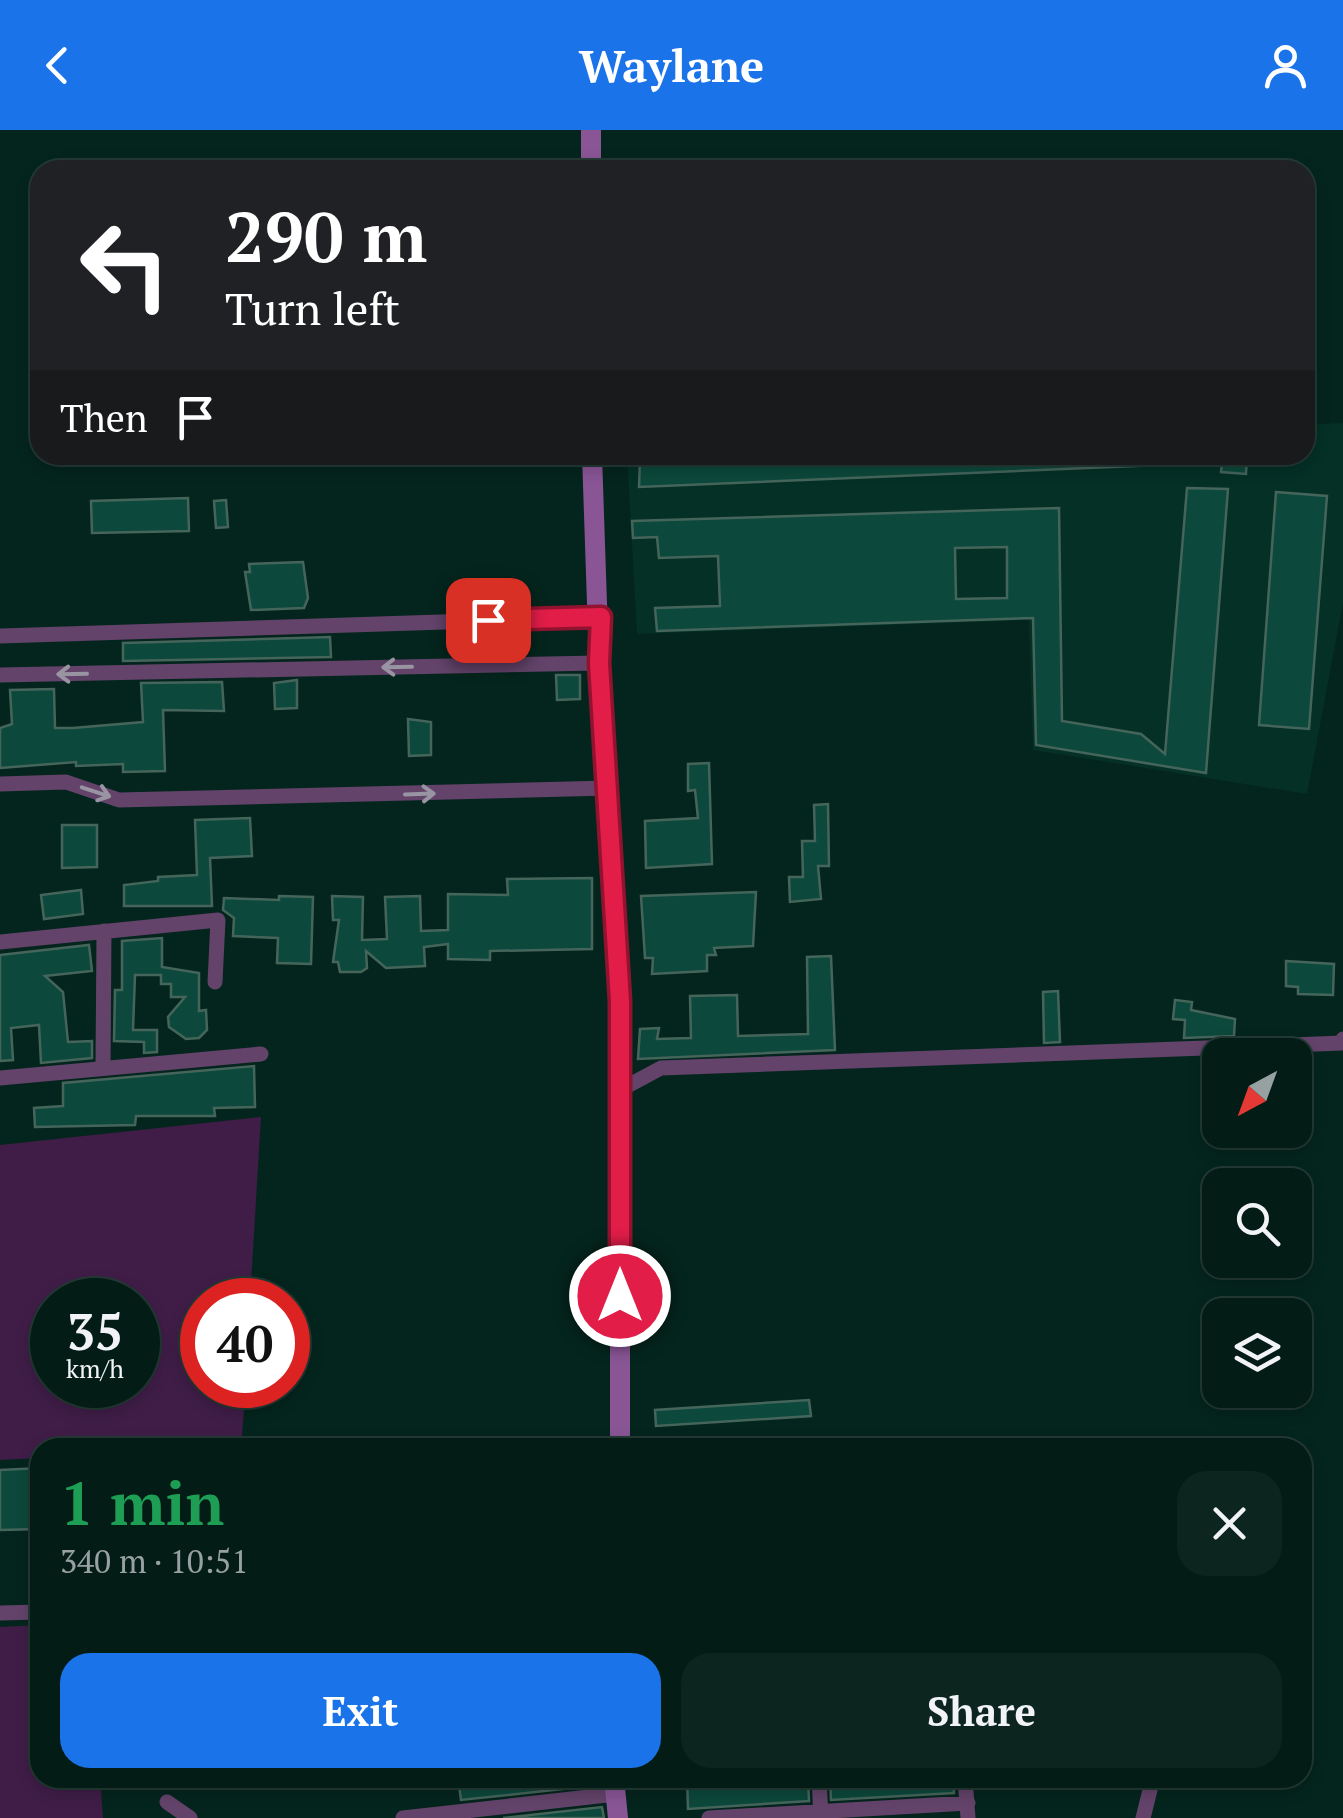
<!DOCTYPE html>
<html lang="en">
<head>
<meta charset="utf-8">
<style>
	:root { --surface:#031c16; --page:#0d251f; --text:#f1f3f6; --muted:#97a1a1; --line:#243a35; --accent:#1a73e8 }
	body { margin:0; font-family:"PT Serif",serif; background:var(--page); color:var(--text); height:100vh; display:flex; flex-direction:column; font-size:38px; white-space:nowrap }
	* { box-sizing:border-box; margin:0 }
	p { font-size:32px; color:var(--muted) }
	.icon { flex:none; width:55px; height:55px; fill:none; stroke:currentColor; stroke-width:2; stroke-linecap:round; stroke-linejoin:round }
	.map { position:relative; flex:1; overflow:hidden }
	.sheet { position:absolute; left:30px; top:1308px; width:1282px; height:350px; display:flex; flex-direction:column; background:var(--surface); border-radius:30px; box-shadow:0 5px 15px #0003,0 0 0 2px var(--line) }
	.sheet>* { flex:none }
	.guide { position:absolute; left:30px; top:30px; width:1285px; height:305px; border-radius:30px; box-shadow:0 5px 15px #0003,0 0 0 2px var(--line); background:#202124; color:#fff; overflow:hidden }
	.needle { width:65px; rotate:221deg }
	.fabs { position:absolute; left:1202px; top:908px; display:grid; gap:20px }
	.fabs a { display:grid; place-items:center; width:110px; height:110px; border-radius:20px; background:var(--surface); box-shadow:0 5px 15px #0003,0 0 0 2px var(--line); font-size:50px }
	.speed { position:absolute; left:30px; top:1148px; display:flex; gap:20px; font-size:50px; font-weight:700; text-align:center }
	.speed>* { display:grid; place-content:center; width:130px; height:130px; border-radius:50%; background:var(--surface); box-shadow:0 5px 15px #0003,0 0 0 2px var(--line); line-height:1 }
	.speed small { font-size:25px; font-weight:400 }
	.speed .limit { border:15px solid #d22; background:#fff; color:#111 }
	.pin { position:absolute; display:grid; place-items:center; width:85px; height:85px; color:#fff; margin:-42px; border-radius:20px; box-shadow:0 5px 15px #0006 }
	.me { position:absolute; width:110px; margin:-55px; rotate:0deg; stroke-linejoin:round; filter:drop-shadow(0 0 8px #0008) }
	.turn { display:flex; align-items:center; gap:35px; height:210px; padding:0 30px; font-size:45px }
	.turn .icon { width:130px; height:130px; stroke-width:2.5 }
	.turn b { display:block; font-size:70px; line-height:85px }
	.then { display:flex; align-items:center; height:95px; padding:0 30px; background:#0003; gap:20px; font-size:38px }
	.round { display:grid; place-items:center; flex:none; width:105px; height:105px; border-radius:30px; background:var(--page) }
	.headline { display:flex; align-items:center; justify-content:space-between; height:170px; padding:0 30px }
	h1 { font-size:60px; font-weight:600; line-height:75px; color:#1e9e55 }
	.button { display:flex; gap:20px; margin-top:auto; padding:20px 30px }
	.button a { flex:1; height:115px; border-radius:30px; background:var(--accent); color:#fff; font-size:40px; font-weight:600; line-height:115px; text-align:center }
	.button a+a { background:var(--page); color:var(--text) }
	header { display:flex; justify-content:space-between; align-items:center; height:130px; padding:0 30px; background:var(--accent); color:#fff; font-size:45px; font-weight:600 }
	.map>svg:first-child { display:block }
	.built { fill:#043026 }
	.green { fill:#3f1d47; fill-rule:evenodd }
	.building { fill:#0c483b; stroke:#45655b; stroke-width:2.5; fill-rule:evenodd }
	.lines { fill:none; stroke-linecap:round; stroke-linejoin:round }
	.street { stroke:#63436a; stroke-width:15 }
	.secondary { stroke:#895595; stroke-width:20 }
	.oneway { stroke:#9894a2 }
	.route-casing { stroke:#92132f; stroke-width:25 }
	.route { stroke:#e11d48; stroke-width:18 }
</style>
</head>
<body>
<header><svg class="icon" aria-label="back" viewBox="0 0 24 24"><path d="M15 5l-7 7 7 7"/></svg>Waylane<svg class="icon" aria-label="person" viewBox="0 0 24 24"><circle cx="12" cy="8" r="4"/><path d="M4 21q1-7 8-7t8 7"/></svg></header>
<div class="map">
<svg width="1343" height="1688" viewBox="0 0 1343 1688">
	<rect width="100%" height="100%" fill="#04251d"/>
	<path class="built" d="M1343 293V473L1307 664 1033 620 1029 490 637 504 627 326 1305 325V295Z"/>
	<path class="green" d="M261 987 250 1170H202V1255H246L241 1317 40 1318V1328L0 1330V1015ZM52 1170H138V1255H52Z
		M40 1495V1648H100L103 1688H0V1497Z"/>
	<path class="building" d="M712 325H1159V335L639 357 640 328Z
		M1223 325H1247L1246 344 1221 342Z
		M1187 358 1228 359 1206 643 1036 615 1033 488 657 501 655 478 720 476 718 426 659 428 657 407 633 408 632 391 1059 378 1062 591 1141 604 1165 624ZM1007 417V468L956 469 955 418Z
		M1276 362 1327 366 1309 599 1259 595Z
		M188 368 189 401 92 403 91 371Z
		M226 370 228 397 216 398 214 371Z
		M303 432 308 468 304 478 251 480 245 442H250L249 434Z
		M330 507 331 527 123 531V513Z
		M556 545H580V569L557 570Z
		M297 550V578L275 579 274 553Z
		M222 552 224 581 163 580 165 641 123 642V634L76 636V632L0 638V598L12 594 10 560 54 559 55 598H73L143 592 141 553Z
		M408 589 431 592V625L409 626Z
		M709 633 712 734 646 738 645 691 698 688 695 660 688 661V634Z
		M828 674 829 736H818L821 769 790 772 789 747H803L802 711H815L814 675Z
		M250 688 252 726 210 728 212 776H124V755L158 751V747L197 745 195 690Z
		M62 695H97V737L62 738Z
		M592 748V819L490 821V830L448 829V814L424 817 425 836 386 838 366 821 367 838 361 842H340L338 832H333L339 790H333L332 766 363 767 362 810 387 809 385 767 420 766 421 801 448 800V764L508 765 507 749Z
		M81 760 83 784 44 789 41 765Z
		M756 762 753 816 714 818 716 825H707V841L652 844 653 828H645L641 766Z
		M279 766 313 767 311 834 277 833 278 808 233 806 234 788 223 780 224 768 279 770Z
		M162 808V837L199 843V881L206 880 207 900 199 908 186 909 169 897 168 887 185 867H171V854H161V845H135L133 900H157V922L144 923V912L114 911 115 860H122V811Z
		M89 815 92 841 45 846 63 862 68 912 92 911V928L41 933 39 895 11 898 13 930 0 931V825Z
		M831 826 835 920 638 929 640 899 659 898 657 909 691 908 690 866 737 865 738 906 808 904 807 827Z
		M1286 831 1334 834 1333 865 1298 864V857L1286 856Z
		M1058 861 1060 912 1044 913 1043 862Z
		M1175 870 1192 872 1191 880 1235 889 1234 906 1184 908 1185 890 1173 889Z
		M254 936 255 977 214 978 215 986H136L135 995 35 997 34 978 63 976V953Z
		M809 1270 811 1286 656 1296 655 1280Z
		M40 1338V1399L0 1400V1340Z
		M458 1648H599L600 1655 461 1670Z
		M687 1648H808L809 1671 688 1679Z
		M830 1648H953L954 1663 831 1670Z
		M602 1677 604 1688H503Z"/>
	<g class="lines">
		<path class="street" d="M0 506 601 487
			M0 545 599 533
			M0 654 66 652 119 670 609 658
			M0 812 218 790 215 852
			M103 938 104 801
			M0 948 261 924
			M620 960 661 938 1343 913V909
			M0 1483 40 1482
			M819 1648 821 1688
			M965 1648 968 1688
			M167 1672 190 1688
			M403 1688 616 1664
			M709 1688 968 1673
			M1143 1688 1153 1648"/>
		<path class="secondary" d="M591 0V40
			M592 325 599 533 620 871V1318
			M614 1648 618 1688"/>
	</g>
	<defs><path id="oneway-shaft" d="M-6 0H5M1.5-3L5.5 0L1.5 3" fill="none" stroke-width="1.6" stroke-linecap="round" stroke-linejoin="round" transform="scale(2.5)"/></defs>
	<g class="oneway">
		<use href="#oneway-shaft" transform="translate(397 537) rotate(179)"/>
		<use href="#oneway-shaft" transform="translate(72 544) rotate(179)"/>
		<use href="#oneway-shaft" transform="translate(96 662) rotate(18)"/>
		<use href="#oneway-shaft" transform="translate(420 664) rotate(-2)"/>
	</g>
	<g class="lines">
		<defs>
			<path id="route" d="M488 490 601 487 599 533 620 871V1166"/>
		</defs>
		<use href="#route" class="route-casing"/>
		<use href="#route" class="route"/>
	</g>
</svg>
<div class="fabs">
<a><svg class="needle" viewBox="-14 -14 28 28"><path d="M0-13l5 13h-10z" fill="#e53935"/><path d="M0 13l5-13h-10z" fill="#97a1a1"/></svg></a>
<a><svg class="icon" aria-label="search" viewBox="0 0 24 24"><circle cx="10" cy="10" r="6"/><path d="M15 15l6 6"/></svg></a>
<a><svg class="icon" aria-label="layers" viewBox="0 0 24 24"><path d="M12 4l9 5-9 5-9-5zM3 14l9 5 9-5"/></svg></a>
</div>
<div class="speed"><div>35<small>km/h</small></div><div class="limit">40</div></div>
<div class="pin" style="left:488px;top:490px;background:#d93025"><svg class="icon" aria-label="arrive" viewBox="0 0 24 24"><path d="M6 21V4h12l-3 4 3 4H6"/></svg></div>
<svg class="me" style="left:620px;top:1166px" viewBox="-20 -20 40 40"><circle r="17" fill="#e11d48" stroke="#fff" stroke-width="3"/><path d="M0-11L8 9 0 5-8 9z" fill="#fff"/></svg>
<div class="guide">
<div class="turn"><svg class="icon" aria-label="left" viewBox="0 0 24 24"><path d="M17 20v-9H6M10 6l-5 5 5 5"/></svg><div><b>290 m</b>Turn left</div></div>
<div class="then">Then<svg class="icon" aria-label="arrive" viewBox="0 0 24 24"><path d="M6 21V4h12l-3 4 3 4H6"/></svg></div>
</div>
<section class="sheet">
<div class="headline"><div><h1>1 min</h1><p>340 m · 10:51</p></div><a class="round"><svg class="icon" aria-label="close" viewBox="0 0 24 24"><path d="M6 6l12 12M18 6L6 18"/></svg></a></div>
<div class="button"><a>Exit</a><a>Share</a></div>
</section>
</div>
</body>
</html>
